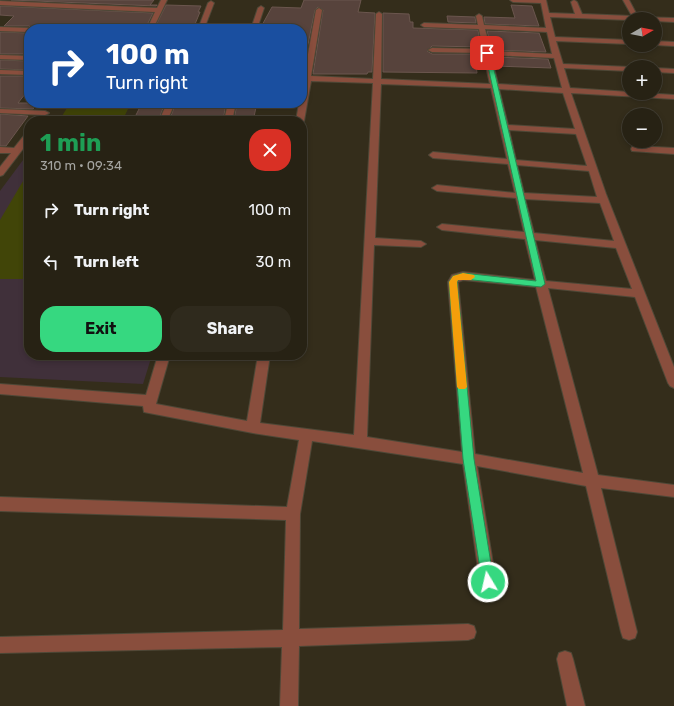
<!DOCTYPE html>
<html lang="en">
<head>
<meta charset="utf-8">
<style>
	:root { --surface:#272214; --page:#2f2a1d; --text:#f1f3f6; --muted:#a4a4a0; --line:#433f34; --accent:#36d880 }
	body { margin:0; font-family:Rubik,sans-serif; background:var(--page); color:var(--text); height:100vh; display:flex; flex-direction:column; font-size:15px; white-space:nowrap }
	* { box-sizing:border-box; margin:0 }
	p { font-size:13px; color:var(--muted) }
	.icon { flex:none; width:22px; height:22px; fill:none; stroke:currentColor; stroke-width:2; stroke-linecap:round; stroke-linejoin:round }
	.map { position:relative; flex:1; overflow:hidden }
	.sheet { position:absolute; left:24px; top:116px; width:283px; height:244px; display:flex; flex-direction:column; background:var(--surface); border-radius:16px; box-shadow:0 2px 6px #0003,0 0 0 1px var(--line) }
	.sheet>* { flex:none }
	.guide { position:absolute; left:24px; top:24px; width:283px; height:84px; border-radius:16px; box-shadow:0 2px 6px #0003,0 0 0 1px var(--line); background:#1a4fa0; color:#fff; overflow:hidden }
	.needle { width:26px; rotate:81deg }
	.buttons { position:absolute; left:622px; top:12px; display:grid; gap:8px }
	.buttons a { display:grid; place-items:center; width:40px; height:40px; border-radius:50%; background:var(--surface); box-shadow:0 2px 6px #0003,0 0 0 1px var(--line); font-size:20px }
	.pin { position:absolute; display:grid; place-items:center; width:34px; height:34px; color:#fff; margin:-17px; border-radius:8px; box-shadow:0 2px 6px #0006 }
	.me { position:absolute; width:44px; margin:-22px; rotate:351deg; stroke-linejoin:round; filter:drop-shadow(0 0 3px #0008) }
	.turn { display:flex; align-items:center; gap:14px; height:84px; padding:0 16px; font-size:18px }
	.turn .icon { width:52px; height:52px; stroke-width:2.5 }
	.turn b { display:block; font-size:28px; line-height:34px }
	.round { display:grid; place-items:center; flex:none; width:42px; height:42px; border-radius:16px; background:var(--page) }
	.head { display:flex; align-items:center; justify-content:space-between; height:68px; padding:0 16px }
	h1 { font-size:24px; font-weight:700; line-height:30px; color:#1e9e55 }
	.primary-button { display:flex; gap:8px; margin-top:auto; padding:8px 16px }
	.primary-button a { flex:1; height:46px; border-radius:16px; background:var(--accent); color:#111; font-size:16px; font-weight:700; line-height:46px; text-align:center }
	.primary-button a+a { background:var(--page); color:var(--text) }
	ul { padding:0; list-style:none }
	li { display:flex; align-items:center; gap:12px; height:52px; padding:0 16px }
	li div { flex:1 }
	li b { display:block; font-size:15px }
	li em { font-style:normal }
	.map>svg:first-child { display:block }
	.education { fill:#40303a }
	.green { fill:#414508 }
	.building { fill:#57433c; stroke:#6b564e }
	.lines { fill:none; stroke-linecap:round; stroke-linejoin:round }
	.street-casing { stroke:#4e4837; stroke-width:2 }
	.street { fill:#894e3d; fill-rule:evenodd }
	.route { fill:#36d880; stroke:#238c53 }
	.slow { fill:#f59e0b }
</style>
</head>
<body>
<div class="map">
<svg width="674" height="706" viewBox="0 0 674 706">
	<rect width="100%" height="100%" fill="#342d1b"/>
	<path class="education" d="M29 152V355H152L143 384 0 377V191Z"/>
	<path class="green" d="M70 103H131L122 121H59Z
		M29 171V279H0V220Z"/>
	<path class="building" d="M11 0H154L150 5H157L156 6Z
		M304 0H361L358 12 375 13 372 72H368L367 74H313L323 10 318 7 315 10 302 74V29H262L263 27H261L272 7 301 8Z
		M166 5 201 6 198 12H200L193 29H173L174 26 156 25Z
		M511 5 532 6 539 26 485 24 484 17 515 18Z
		M0 6 153 13 147 25H138L136 29 46 27 42 29H33L29 26H4L14 16 0 15Z
		M383 13 409 14 410 22H413V28L478 30 481 47 432 46 427 51 432 54H482L484 65H476L477 73 383 72Z
		M447 16 475 17 476 23 448 22Z
		M487 31 539 33 546 52 492 50Z
		M0 32 29 33V54H0Z
		M493 57 548 59 551 68 495 66Z
		M0 60 29 61V70L0 69Z
		M0 76H29V89L18 103H38L33 109 0 108Z
		M142 103H165L158 121H133Z
		M176 103H226L223 121H169Z
		M237 103H257L253 121H234Z
		M0 114 28 116 6 146H0Z"/>
	<g class="lines">
		<defs>
			<path id="street" d="M161 0H167L153 29H147L155 12 0 5V1L157 8Z
				M510 0H546L549 13 575 14 571 2 574 0 577 2 582 14 632 16 623 0H629L638 17 674 18V22L655 21V19L629 20 550 17 555 37 629 40V44L556 41 563 64 630 67 629 71 564 68 570 88 674 95V99L571 93 606 194 674 367V388L670 386 668 383 635 297 548 288 598 475 674 485V497L601 488 637 632 635 638 629 640 623 638 621 632 586 486 477 466 496 582 494 588 488 590 482 588 480 582 463 464 312 441 300 514 299 629 468 624 474 626 476 632 474 638 468 640 299 646 298 706H280L282 647 0 653V637L283 630 286 520 0 511V497L287 507 299 440 253 433 149 413 144 412 143 406 0 394V384L146 395 158 355H170L156 404 247 421 258 355H270L260 423 354 435 373 83 311 81 304 121 302 123V121H296L299 103H302V76H304L316 10 319 8 322 10 311 76 373 79 376 14 379 12 382 14 381 79 490 84 483 53 432 52 428 50 432 48 483 49 479 29 424 27 421 25 424 23 478 25 476 16 479 14 482 16 484 25 546 28 541 3 513 2ZM485 29 547 32 552 54 491 51ZM491 55 554 58 562 88 498 84ZM381 84 491 88 507 159 433 152 429 155 433 158 508 164 515 193 437 185 432 188 437 191 516 198 524 232 442 224 437 227 442 230 525 239 535 280 463 272 452 275 448 282 462 452 367 437 374 245 421 247 426 244 421 241 375 238ZM499 89 563 93 575 129 508 125ZM509 130 576 134 587 166 516 160ZM517 165 589 171 597 197 524 193ZM525 199 600 203 614 241 534 233ZM535 240 616 248 632 289 546 281ZM463 280 536 287 583 473 475 454 458 282Z
				M211 1 214 3 204 29H198L208 3Z
				M261 6 264 8 257 29H251L258 8Z
				M0 27 29 28 32 29H29V32L0 31Z
				M655 41 674 42V46L655 45Z
				M0 55 29 56V60L0 59Z
				M655 68 674 69V73L655 72Z
				M0 70 29 71V75L0 74Z
				M167 103H175L167 121H159Z
				M228 103H236L232 121H224Z
				M0 109 45 111 49 113 45 115 0 113Z
				M29 132V141L3 175 0 176V167L11 153H0V147L14 148 26 133Z
				M635 146 674 148V154L632 151 631 149 632 147Z
				M565 651 571 653 573 659 585 706H567L557 659 559 653Z"/>
		</defs>
		<use href="#street" class="street-casing"/>
		<use href="#street" class="street"/>
	</g>
	<path class="route" d="M487 51 490 53 545 284 541 287 463 279 458 280 457 282 474 459 494 582 492 586 488 588 484 586 482 582 463 459 449 282 453 276 463 273 536 281 485 53Z"/>
	<path class="slow" d="M463 273 474 275 475 277 471 280H458L457 282 467 387 465 389H459L457 387 449 282 453 276Z"/>
</svg>
<div class="buttons">
<a><svg class="needle" viewBox="-14 -14 28 28"><path d="M0-13l5 13h-10z" fill="#e53935"/><path d="M0 13l5-13h-10z" fill="#a4a4a0"/></svg></a>
<a>+</a>
<a>−</a>
</div>
<div class="pin" style="left:487px;top:53px;background:#d93025"><svg class="icon" aria-label="arrive" viewBox="0 0 24 24"><path d="M6 21V4h12l-3 4 3 4H6"/></svg></div>
<svg class="me" style="left:488px;top:582px" viewBox="-20 -20 40 40"><circle r="17" fill="#36d880" stroke="#fff" stroke-width="3"/><path d="M0-11L8 9 0 5-8 9z" fill="#fff"/></svg>
<div class="guide">
<div class="turn"><svg class="icon" aria-label="right" viewBox="0 0 24 24"><path d="M7 20v-9h11M14 6l5 5-5 5"/></svg><div><b>100 m</b>Turn right</div></div>
</div>
<section class="sheet">
<div class="head"><div><h1>1 min</h1><p>310 m · 09:34</p></div><a class="round" style="background:#d93025;color:#fff"><svg class="icon" aria-label="close" viewBox="0 0 24 24"><path d="M6 6l12 12M18 6L6 18"/></svg></a></div>
<ul>
<li><svg class="icon" aria-label="right" viewBox="0 0 24 24"><path d="M7 20v-9h11M14 6l5 5-5 5"/></svg><div><b>Turn right</b></div><em>100 m</em></li>
<li><svg class="icon" aria-label="left" viewBox="0 0 24 24"><path d="M17 20v-9H6M10 6l-5 5 5 5"/></svg><div><b>Turn left</b></div><em>30 m</em></li>
</ul>
<div class="primary-button"><a>Exit</a><a>Share</a></div>
</section>
</div>
</body>
</html>
